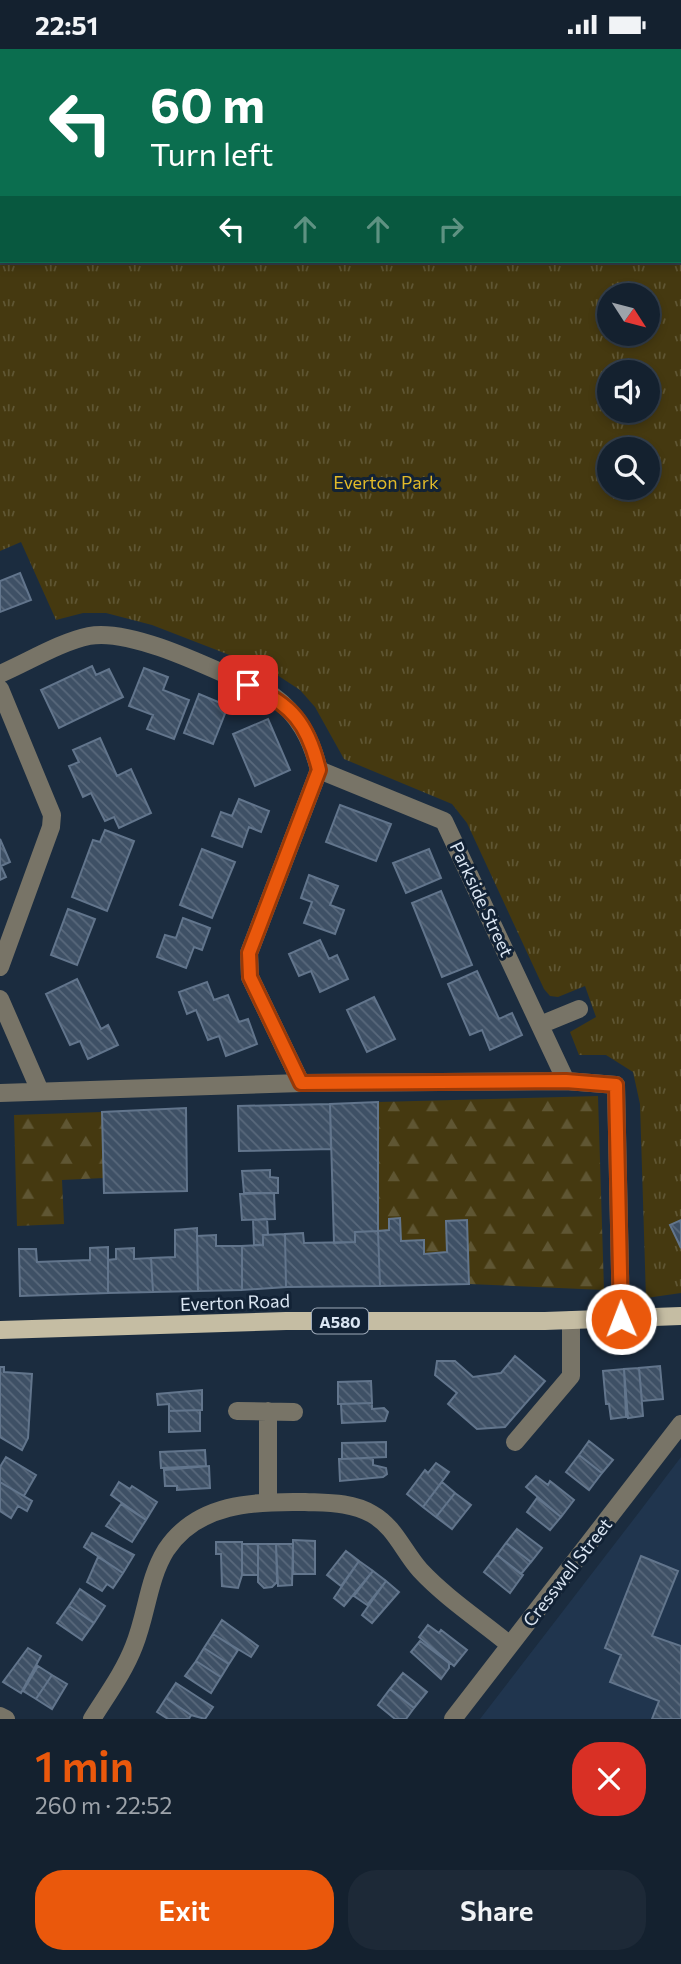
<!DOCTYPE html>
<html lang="en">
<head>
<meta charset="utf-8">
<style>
	:root { --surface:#14212f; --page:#1d2937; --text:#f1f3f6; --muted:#9da3aa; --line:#333e4b; --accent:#ea580c }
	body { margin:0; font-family:Commissioner,sans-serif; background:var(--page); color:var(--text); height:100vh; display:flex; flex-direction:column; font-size:26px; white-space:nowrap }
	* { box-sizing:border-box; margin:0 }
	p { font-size:23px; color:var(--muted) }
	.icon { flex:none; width:38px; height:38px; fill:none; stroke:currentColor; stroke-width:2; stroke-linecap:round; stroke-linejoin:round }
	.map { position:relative; height:1670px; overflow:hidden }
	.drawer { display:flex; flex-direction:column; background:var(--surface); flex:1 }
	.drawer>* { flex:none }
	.banner { position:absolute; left:0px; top:0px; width:682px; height:214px; box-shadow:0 4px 10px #0003,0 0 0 2px var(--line); background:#0b6e4f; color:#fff; overflow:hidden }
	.needle { width:46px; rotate:126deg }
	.tools { position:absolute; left:597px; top:234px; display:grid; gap:14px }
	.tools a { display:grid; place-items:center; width:63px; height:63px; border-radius:50%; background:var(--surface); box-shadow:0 4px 10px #0003,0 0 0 2px var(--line); font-size:35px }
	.pin { position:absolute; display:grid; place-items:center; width:60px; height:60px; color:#fff; margin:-30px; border-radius:14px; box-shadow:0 4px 10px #0006 }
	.me { position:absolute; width:77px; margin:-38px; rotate:359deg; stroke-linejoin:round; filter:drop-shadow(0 0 5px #0008) }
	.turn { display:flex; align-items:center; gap:24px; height:147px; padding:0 35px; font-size:32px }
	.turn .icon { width:91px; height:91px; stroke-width:2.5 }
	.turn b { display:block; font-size:49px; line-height:60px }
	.lanes { display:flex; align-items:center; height:66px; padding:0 35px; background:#0003; justify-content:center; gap:35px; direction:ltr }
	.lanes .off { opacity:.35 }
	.round { display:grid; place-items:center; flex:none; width:74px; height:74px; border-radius:28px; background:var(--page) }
	.headline { display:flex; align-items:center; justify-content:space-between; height:119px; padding:0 35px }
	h1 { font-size:42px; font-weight:600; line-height:52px; color:var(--accent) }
	.cta { display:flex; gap:14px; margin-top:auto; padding:14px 35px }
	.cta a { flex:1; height:80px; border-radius:28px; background:var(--accent); color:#fff; font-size:28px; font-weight:600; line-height:80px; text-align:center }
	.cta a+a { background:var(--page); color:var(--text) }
	.status { display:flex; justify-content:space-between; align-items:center; height:49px; padding:0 35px; background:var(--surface); direction:ltr }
	.status svg { height:19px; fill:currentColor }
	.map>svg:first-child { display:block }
	.built { fill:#20354e }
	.forest { fill:url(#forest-firs) }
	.park { fill:url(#park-tufts); fill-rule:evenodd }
	.building { fill:url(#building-back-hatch); stroke:#62758c; stroke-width:2 }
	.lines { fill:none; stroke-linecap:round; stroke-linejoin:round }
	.minor { stroke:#787467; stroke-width:18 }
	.major { stroke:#c5bda3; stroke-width:18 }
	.route-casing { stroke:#983908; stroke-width:18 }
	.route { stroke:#ea580c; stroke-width:12 }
	.labels { text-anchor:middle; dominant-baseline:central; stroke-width:6; stroke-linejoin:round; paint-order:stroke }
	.shield { fill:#122235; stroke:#9fabba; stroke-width:2 }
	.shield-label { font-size:16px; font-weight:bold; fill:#dbe6f3 }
	.park-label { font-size:18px; fill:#e2ba29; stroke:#122235 }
	.street-label { font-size:18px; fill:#dbe6f3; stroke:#122235 }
</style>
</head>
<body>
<div class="status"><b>22:51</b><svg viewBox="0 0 49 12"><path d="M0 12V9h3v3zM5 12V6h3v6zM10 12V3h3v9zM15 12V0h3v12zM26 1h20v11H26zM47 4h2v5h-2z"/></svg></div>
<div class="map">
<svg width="681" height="1670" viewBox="0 0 681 1670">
	<defs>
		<pattern id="forest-firs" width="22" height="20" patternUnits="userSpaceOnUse" patternTransform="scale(1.75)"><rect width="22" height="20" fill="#453910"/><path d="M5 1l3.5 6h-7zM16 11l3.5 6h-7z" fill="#5f5633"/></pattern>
		<pattern id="park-tufts" width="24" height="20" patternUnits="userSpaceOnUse" patternTransform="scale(1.75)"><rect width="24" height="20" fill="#453910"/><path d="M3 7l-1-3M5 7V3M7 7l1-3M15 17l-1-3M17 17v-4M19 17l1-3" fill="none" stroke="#5f5633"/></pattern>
		<pattern id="building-back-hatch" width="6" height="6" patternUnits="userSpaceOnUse" patternTransform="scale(1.75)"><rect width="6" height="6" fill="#3e5065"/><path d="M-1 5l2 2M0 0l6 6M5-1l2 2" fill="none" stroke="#59697c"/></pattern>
	</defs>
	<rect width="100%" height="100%" fill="#1b2c3f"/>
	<path class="built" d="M681 1408V1670H480L640 1462Z"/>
	<path class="forest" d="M598 1047 604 1241 469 1235 467 1171 446 1172 447 1203 424 1205 423 1191 401 1192 399 1169 389 1181 378 1182V1053Z
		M102 1063 104 1129 62 1131 64 1175 17 1177 14 1066Z"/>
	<path class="park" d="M0 0 153 2H2V212H681V192V1244L646 1249 640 1055 633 1023 606 1006H579L570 983 596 968 585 937 558 948 550 947 544 940 467 774 452 755 344 710 315 658 300 641 271 622 152 576 106 564H83L56 571 21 493 0 502ZM609 247H648V285H609ZM609 324H648V362H609ZM609 401H648V439H609Z"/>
	<path class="building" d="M352 0H533L538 2H357Z
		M20 524 31 551 0 563V532Z
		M92 617 96 626 109 620 123 648 59 679 41 641Z
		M144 619 168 628 163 641 189 651 174 690 147 680 153 666 129 657Z
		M199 645 228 657 213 695 184 684Z
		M268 670 290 721 255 737 233 685Z
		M100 689 117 727 131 720 151 764 119 779 114 768 105 772 91 744 83 748 69 717 79 713 73 701Z
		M239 750 269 762 261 783 249 778 242 798 212 787 221 763 232 767Z
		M340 756 391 775 376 812 326 793Z
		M105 781 134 792 107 862 72 848 93 791 100 793Z
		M0 790 10 813 1 817 6 828 0 831Z
		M202 800 235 813 212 869 180 856Z
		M429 800 441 829 406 844 393 814Z
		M309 826 338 837 330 856 344 861 335 885 304 874 312 853 301 849Z
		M441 842 472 916 442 928 412 854Z
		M68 860 95 870 77 916 51 906Z
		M183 869 210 879 202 901 194 898 186 919 157 908 165 886 176 889Z
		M320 891 329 910 337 906 348 930 320 943 311 922 299 927 289 905Z
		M477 922 499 970 512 964 522 986 490 1001 482 981 470 986 448 935Z
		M77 930 101 980 108 976 118 996 88 1010 80 992 70 996 46 945Z
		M207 933 214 951 228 946 239 973 248 970 257 995 226 1007 219 987 208 991 196 961 187 965 179 943Z
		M374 948 395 990 367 1003 347 961Z
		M378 1053V1182L355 1183V1193L334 1194 330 1055Z
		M330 1055 331 1100 239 1102 238 1057Z
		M186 1059 187 1142 104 1144 102 1063Z
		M270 1121V1128L278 1129V1144H244L242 1122Z
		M274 1144 275 1170 242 1171 240 1145Z
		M400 1169 401 1192 424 1191V1205L447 1203 446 1172 467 1171 469 1235 380 1237 378 1182 389 1181V1170Z
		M267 1170 268 1186H263V1196H254L253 1171Z
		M681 1171V1199L670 1176Z
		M197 1179 198 1242 153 1243 151 1209 175 1208V1181Z
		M378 1182 380 1237 286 1238 285 1185 303 1184 304 1194 355 1193V1183Z
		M285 1185 286 1238 242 1241V1197L263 1196V1186Z
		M216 1186V1197H242V1241L198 1242 197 1187Z
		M108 1198V1244L20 1247 19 1200H36L37 1213 90 1211V1199Z
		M134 1199V1210L151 1209 153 1243 108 1244V1211L116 1210V1200Z
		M515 1307 545 1332 505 1378 477 1380 448 1355 457 1344 435 1326 437 1312H455L473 1328 501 1324Z
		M660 1317 663 1350 642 1352 639 1319Z
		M0 1318H4V1323L32 1325 28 1389 22 1401 0 1388Z
		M639 1319 643 1367 628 1369 624 1320Z
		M624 1320 626 1368 611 1370 609 1355H606L603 1322Z
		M371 1332 372 1354 338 1355V1333Z
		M202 1341V1361L169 1362V1355L158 1356 157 1345Z
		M372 1354V1360L384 1359 388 1363 385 1372 342 1374 341 1355Z
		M200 1361V1382L169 1383V1362Z
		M589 1392 613 1411 602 1424 579 1406Z
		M386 1393V1408L342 1410V1394Z
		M205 1401 206 1417 161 1419 160 1403Z
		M579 1406 602 1424 589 1441 566 1423Z
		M6 1408 36 1426 24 1447 0 1433V1418Z
		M373 1409V1416L386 1419 387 1425 383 1428 340 1432 339 1410Z
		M436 1414 449 1423 423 1458 407 1445 425 1421 428 1424Z
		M209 1417 210 1439 177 1441V1437H165L164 1421Z
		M536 1427 548 1436 550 1432 574 1451 561 1468 526 1438Z
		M0 1433 32 1452 27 1462 18 1457 11 1469 0 1462Z
		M119 1433 130 1440 132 1437 157 1453 146 1471 111 1446Z
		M442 1433 455 1444 436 1468 423 1458Z
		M455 1444 471 1456 452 1480 436 1468Z
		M537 1449 561 1468 550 1481 527 1463Z
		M121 1455 146 1471 132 1493 106 1477Z
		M517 1480 542 1499 531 1513 506 1494Z
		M92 1484 134 1506 123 1524 84 1498Z
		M293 1491 315 1492V1525H293Z
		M216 1493H242V1526L238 1539 222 1537 221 1505H216Z
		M506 1494 531 1513 521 1525 497 1506Z
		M242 1495H258V1526H242Z
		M258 1495H276L277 1533 272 1538 264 1539 258 1533Z
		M276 1495H293L292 1536 278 1537Z
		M346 1502 359 1512 341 1537 327 1526Z
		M497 1506 523 1526 510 1544 484 1523Z
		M641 1507 678 1522 652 1587 681 1597V1670H652L659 1652 610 1633 621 1606 605 1599Z
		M98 1508 123 1524 113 1539 107 1535 102 1542 87 1533Z
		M359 1512 373 1522 344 1557 334 1549Z
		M373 1522 386 1532 367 1556 354 1547Z
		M386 1532 399 1543 372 1574 362 1566Z
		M80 1540 105 1557 94 1574 69 1557Z
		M69 1557 94 1574 82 1591 57 1574Z
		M222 1571 258 1597 251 1608 213 1585Z
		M428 1576 439 1584 441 1581 467 1601 454 1617 419 1588Z
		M213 1585 238 1601 229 1615 204 1599Z
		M420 1592 449 1614V1619L441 1630 411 1603Z
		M28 1599 41 1607 21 1644 3 1633Z
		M204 1599 229 1615 221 1628 196 1612Z
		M196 1612 221 1628 211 1644 185 1627Z
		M38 1617 52 1626 36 1650 23 1642Z
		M403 1624 427 1643 414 1659 390 1640Z
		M52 1626 67 1635 52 1660 36 1650Z
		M176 1634 213 1658 205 1670 191 1666 166 1649Z
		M390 1640 414 1659 406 1670H395L378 1656Z
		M166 1649 191 1666 189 1670H168L157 1663Z"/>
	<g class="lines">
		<path class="minor" d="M223 0 228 2
			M567 2V0
			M0 625C28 613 60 593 89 587 135 578 226 627 272 646 299 666 311 689 319 721L249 904 250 928 301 1034
			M0 640 52 766 51 778 0 918
			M319 721 444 772 566 1032
			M0 950 40 1042
			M540 976 579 960
			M0 1044 301 1034 566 1032 616 1036 621 1270
			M237 1362 294 1363
			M268 1362V1453
			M515 1393 571 1327V1271
			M0 1667 6 1670
			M92 1670C107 1646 124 1623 134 1597 147 1565 148 1530 166 1501 197 1454 254 1452 305 1453 328 1454 351 1453 372 1465 395 1478 403 1502 420 1521 446 1549 481 1572 510 1596
			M453 1670 681 1375"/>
		<path class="major" d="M0 1281 286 1272H545L681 1267"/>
	</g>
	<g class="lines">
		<defs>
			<path id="route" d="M248 636C292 655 308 675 319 721L249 904 250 928 301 1034 566 1032 616 1036 621 1270"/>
		</defs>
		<use href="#route" class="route-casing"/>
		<use href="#route" class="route"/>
	</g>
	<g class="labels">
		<rect class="shield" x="312" y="1259.5" width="56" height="25" rx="5"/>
		<g class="shield-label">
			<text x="340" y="1272">A580</text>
		</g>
		<g class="park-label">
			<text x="386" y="433">Everton Park</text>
		</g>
		<g class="street-label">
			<text transform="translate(482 850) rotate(65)">Parkside Street</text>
			<text transform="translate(235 1253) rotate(-2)">Everton Road</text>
			<text transform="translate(567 1523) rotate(-52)">Cresswell Street</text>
		</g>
	</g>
</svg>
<div class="tools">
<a><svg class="needle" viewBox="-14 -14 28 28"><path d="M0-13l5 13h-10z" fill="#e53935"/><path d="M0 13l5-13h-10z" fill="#9da3aa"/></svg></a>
<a><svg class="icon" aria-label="sound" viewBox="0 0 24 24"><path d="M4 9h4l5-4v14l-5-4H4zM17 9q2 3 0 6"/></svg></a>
<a><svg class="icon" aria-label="search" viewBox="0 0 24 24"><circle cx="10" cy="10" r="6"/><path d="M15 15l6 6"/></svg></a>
</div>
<div class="pin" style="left:248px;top:636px;background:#d93025"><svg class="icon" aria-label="arrive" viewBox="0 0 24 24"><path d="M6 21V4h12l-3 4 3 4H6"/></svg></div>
<svg class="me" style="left:621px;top:1270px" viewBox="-20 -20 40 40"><circle r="17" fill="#ea580c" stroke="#fff" stroke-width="3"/><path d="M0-11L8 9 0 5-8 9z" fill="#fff"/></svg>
<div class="banner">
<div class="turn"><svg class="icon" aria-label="left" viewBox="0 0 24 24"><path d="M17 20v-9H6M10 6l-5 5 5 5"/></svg><div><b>60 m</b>Turn left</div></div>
<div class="lanes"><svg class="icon" aria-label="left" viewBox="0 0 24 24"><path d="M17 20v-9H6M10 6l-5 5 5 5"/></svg><svg class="icon off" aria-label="ahead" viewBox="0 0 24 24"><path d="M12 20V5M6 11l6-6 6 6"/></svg><svg class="icon off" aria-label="ahead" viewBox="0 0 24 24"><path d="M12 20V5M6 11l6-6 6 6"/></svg><svg class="icon off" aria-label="right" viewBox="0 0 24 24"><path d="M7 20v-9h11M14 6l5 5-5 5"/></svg></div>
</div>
</div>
<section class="drawer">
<div class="headline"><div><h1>1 min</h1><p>260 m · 22:52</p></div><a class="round" style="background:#d93025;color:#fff"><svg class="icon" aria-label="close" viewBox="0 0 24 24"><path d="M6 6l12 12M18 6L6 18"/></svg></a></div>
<div class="cta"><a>Exit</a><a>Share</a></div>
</section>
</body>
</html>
